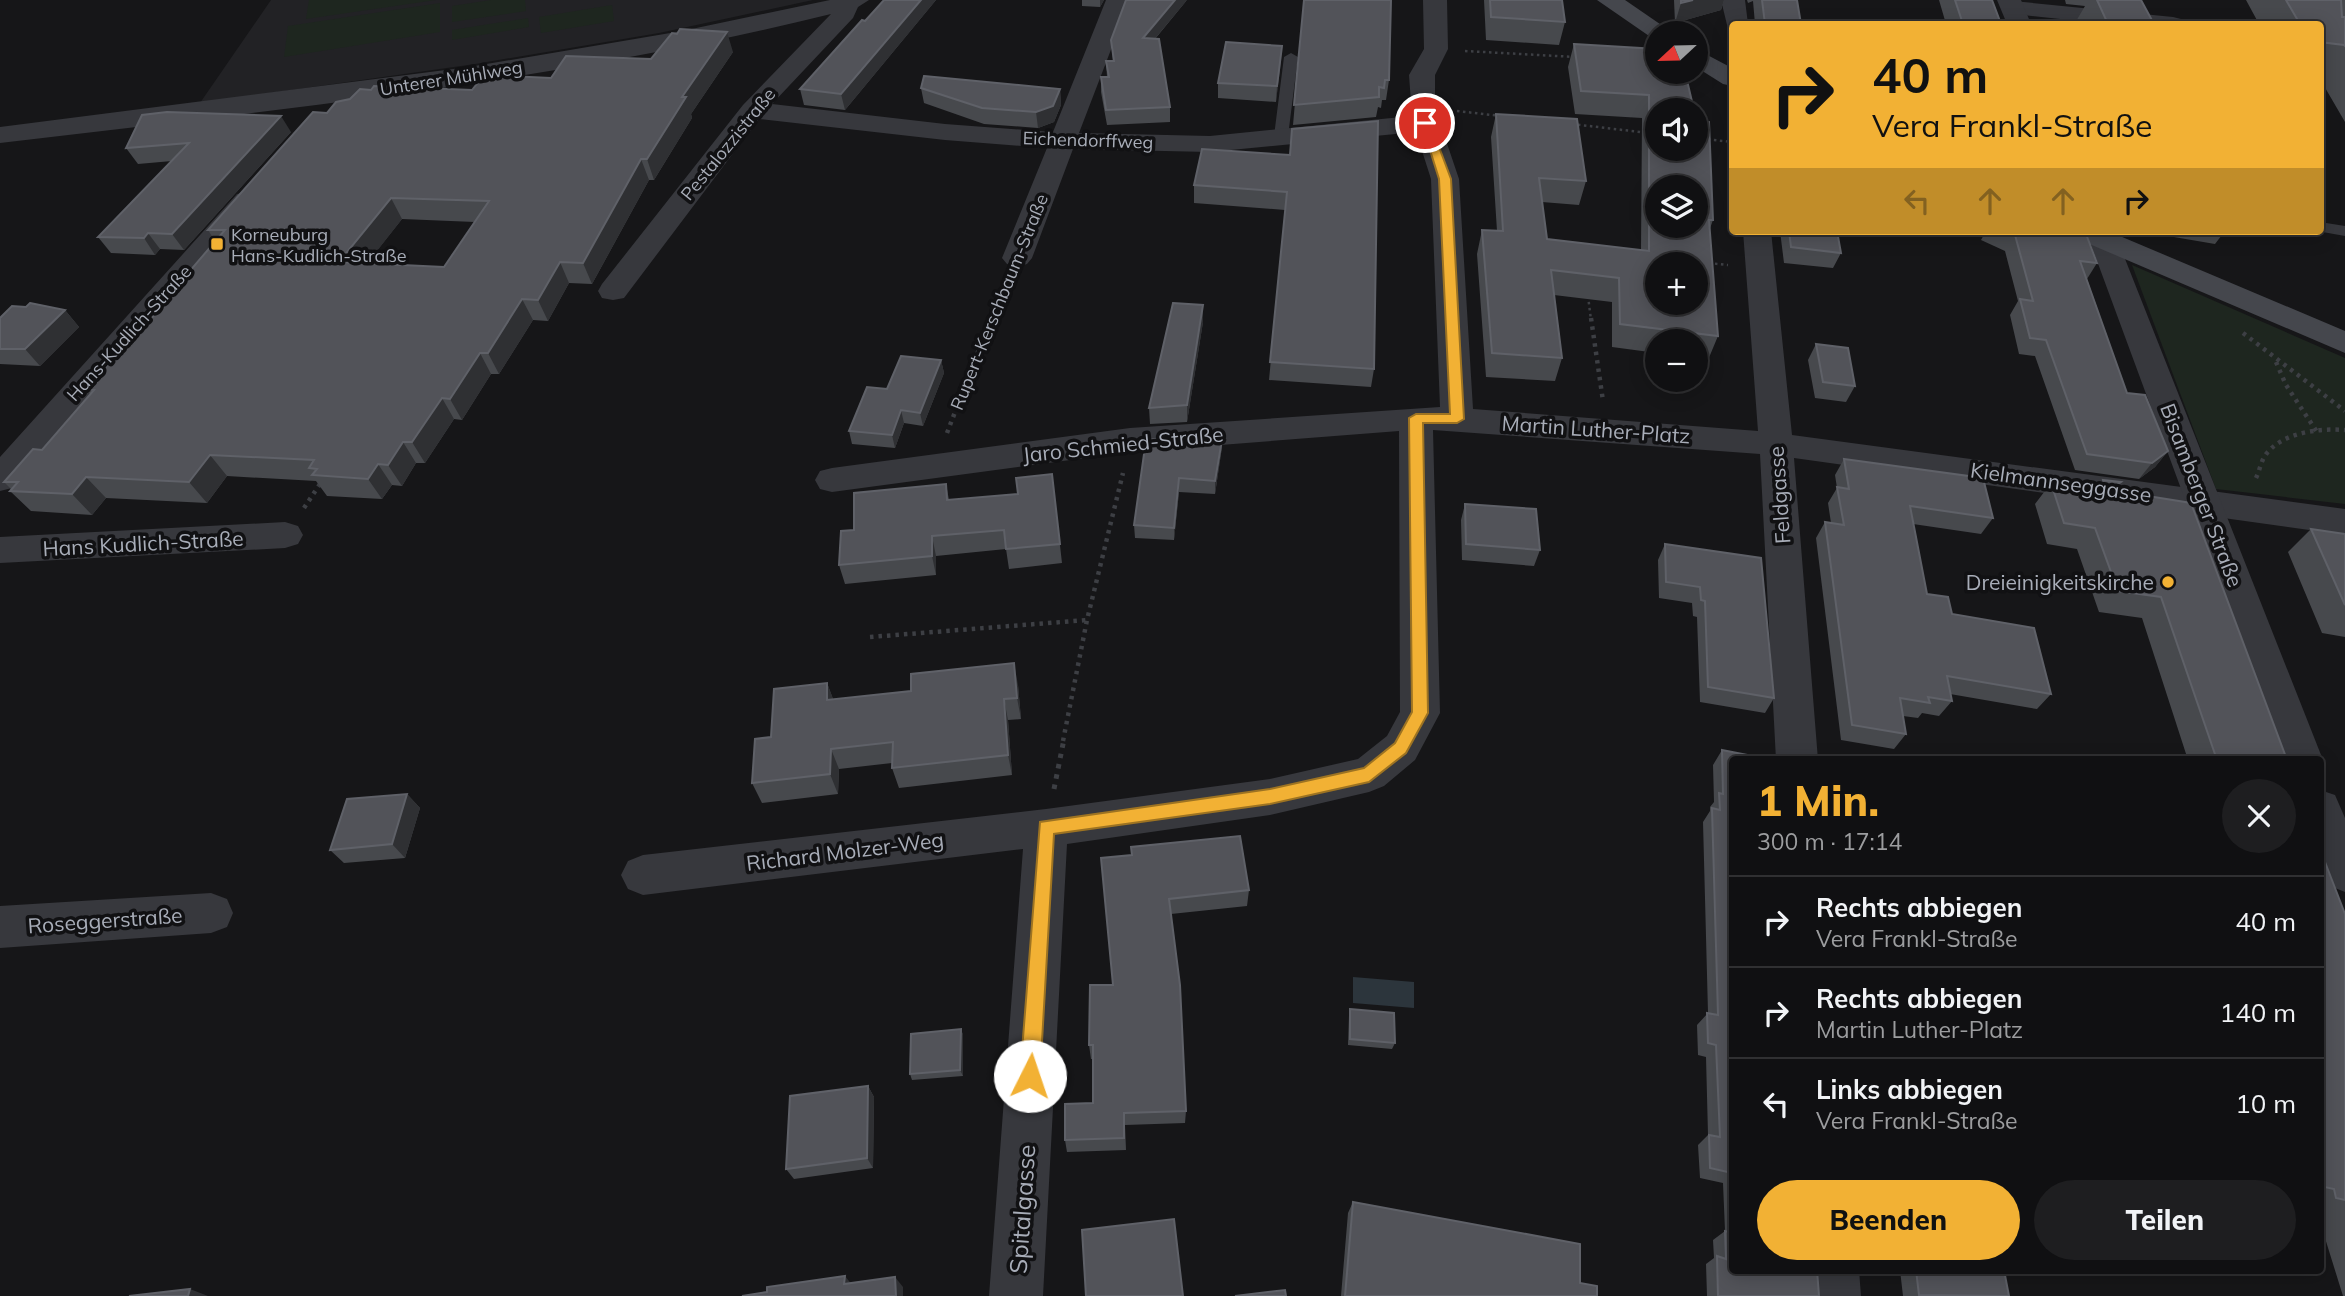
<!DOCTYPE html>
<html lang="de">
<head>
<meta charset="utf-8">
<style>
	:root { --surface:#101012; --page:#1e1e20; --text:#f1f3f6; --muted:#9c9d9f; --line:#303032; --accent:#f2b134 }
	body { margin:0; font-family:Mulish,sans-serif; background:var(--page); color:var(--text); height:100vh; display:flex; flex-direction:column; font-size:26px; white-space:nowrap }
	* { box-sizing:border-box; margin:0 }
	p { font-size:23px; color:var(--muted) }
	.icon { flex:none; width:38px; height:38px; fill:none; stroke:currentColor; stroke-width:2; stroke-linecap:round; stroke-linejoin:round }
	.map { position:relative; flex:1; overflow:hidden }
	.side { position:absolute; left:1729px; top:756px; width:595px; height:518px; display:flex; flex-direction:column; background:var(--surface); border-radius:7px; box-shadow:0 4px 18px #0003,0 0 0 2px var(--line) }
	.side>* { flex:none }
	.banner { position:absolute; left:1729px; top:21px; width:595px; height:214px; border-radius:7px; box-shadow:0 4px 18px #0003,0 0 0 2px var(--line); background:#f2b134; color:#111; overflow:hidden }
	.needle { width:46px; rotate:248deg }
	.tools { position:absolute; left:1645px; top:21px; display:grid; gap:14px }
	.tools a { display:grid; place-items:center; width:63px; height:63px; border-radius:50%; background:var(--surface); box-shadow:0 4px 18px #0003,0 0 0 2px var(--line); font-size:35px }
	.pin { position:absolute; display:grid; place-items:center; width:60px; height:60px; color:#fff; margin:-30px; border:4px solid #fff; border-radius:50%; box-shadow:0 2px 7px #0007 }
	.me { position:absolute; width:77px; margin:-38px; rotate:4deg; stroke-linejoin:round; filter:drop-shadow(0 0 5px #0008) }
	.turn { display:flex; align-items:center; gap:24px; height:147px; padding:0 28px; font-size:32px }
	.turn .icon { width:91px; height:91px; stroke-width:2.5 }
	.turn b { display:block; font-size:49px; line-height:60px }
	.lanes { display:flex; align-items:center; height:66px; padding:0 28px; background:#0003; justify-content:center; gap:35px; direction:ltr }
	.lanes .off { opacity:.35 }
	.round { display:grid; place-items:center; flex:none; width:74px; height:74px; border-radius:37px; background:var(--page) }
	.overview { display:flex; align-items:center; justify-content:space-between; height:119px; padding:0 28px }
	h1 { font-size:42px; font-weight:800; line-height:52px; color:var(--accent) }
	.button { display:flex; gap:14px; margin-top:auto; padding:14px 28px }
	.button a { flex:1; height:80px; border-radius:42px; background:var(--accent); color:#111; font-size:28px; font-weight:800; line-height:80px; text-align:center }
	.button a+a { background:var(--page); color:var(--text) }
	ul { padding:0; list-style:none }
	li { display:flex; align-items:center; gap:21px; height:91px; padding:0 28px; border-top:2px solid var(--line) }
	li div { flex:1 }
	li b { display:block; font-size:26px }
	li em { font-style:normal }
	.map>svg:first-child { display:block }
	.built { fill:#222225 }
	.green { fill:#1e261f }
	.water { fill:#2c353c }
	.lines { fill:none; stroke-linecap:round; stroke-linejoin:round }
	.path-far2 { stroke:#3d3f44; stroke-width:2.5; stroke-dasharray:2.5 3.5; stroke-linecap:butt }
	.path-far1 { stroke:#3d3f44; stroke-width:4.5; stroke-dasharray:3.5 5; stroke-linecap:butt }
	.path { stroke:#3d3f44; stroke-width:5; stroke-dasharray:4.5 6; stroke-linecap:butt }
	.service { fill:#37383d; fill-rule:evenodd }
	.minor { fill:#37383d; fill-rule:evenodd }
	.tertiary { fill:#37383d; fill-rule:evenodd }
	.secondary { fill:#45474d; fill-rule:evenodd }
	.wall { fill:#47494d; fill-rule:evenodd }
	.shaded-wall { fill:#2f3033 }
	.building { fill:#525359; stroke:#5f6168; stroke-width:2; fill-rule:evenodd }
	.route { fill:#f2b134; stroke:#9d7322; stroke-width:2 }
	.poi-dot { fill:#f2b134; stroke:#111113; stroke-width:2.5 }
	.labels { text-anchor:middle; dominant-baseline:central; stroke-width:7; stroke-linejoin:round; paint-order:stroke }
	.far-street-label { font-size:18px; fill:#a8adb8; stroke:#111113 }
	.far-poi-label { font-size:18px; fill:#a8adb8; stroke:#111113; text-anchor:start }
	.street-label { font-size:21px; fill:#a8adb8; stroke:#111113 }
	.poi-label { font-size:21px; fill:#a8adb8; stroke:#111113; text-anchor:end }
	.near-street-label { font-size:24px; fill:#a8adb8; stroke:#111113 }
</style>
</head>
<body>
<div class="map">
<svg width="2345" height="1296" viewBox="0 0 2345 1296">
	<rect width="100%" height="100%" fill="#161618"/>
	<path class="built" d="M271 0H813L659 33 475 64 200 103Z"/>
	<path class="green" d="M309 0H436L306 19Z
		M491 0H525L526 11 452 22V6Z
		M440 3V32L284 57 288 26Z
		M612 5 614 21 541 33 539 17Z
		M528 18 529 27 452 40V30Z
		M2132 265 2345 358V504L2216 489Z"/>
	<path class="water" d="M1353 977 1414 982V1008L1353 1003Z"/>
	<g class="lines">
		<path class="path-far2" d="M1465 51 1575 57
			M1457 111 1501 116
			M1572 124 1657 134
			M1696 138 1732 142
			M1709 263 1728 265
			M1588 296 1591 320
			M990 320 1005 281"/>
		<path class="path-far1" d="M1591 318 1603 401
			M2243 333 2345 411
			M2276 362 2286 385 2317 432
			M947 433 991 318
			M2256 478C2260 470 2261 460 2267 453 2284 432 2320 428 2345 430
			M304 508 322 481
			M870 637 1087 620
			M1063 741 1087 620 1123 473"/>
		<path class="path" d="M1054 789 1064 739"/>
		<path class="service" d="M1291 53 1298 57 1288 136 1281 140 1274 136 1284 57Z
			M2320 222 2345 226V236L2317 231H2320Z"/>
		<path class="minor" d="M830 0H869L858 7 853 18 772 104 945 124 1053 132 1106 0H1130L1079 133 1210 136 1412 116 1409 75 1424 49 1423 0H1447L1448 49 1435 75V108L1459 179 1473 409 1758 431 1743 231H1771L1792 435 2345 509V535L1794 458 1818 760H1776L1760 454 1433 430 1440 713 1415 760 1384 786 1369 792 1270 815 1067 844 1043 1296H989L1023 849 643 895 628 889 621 875 628 861 643 855 1046 809 1270 779 1358 759 1387 736 1400 712 1399 431 1130 452 832 492 820 489 815 480 820 471 832 468 1130 428 1440 407 1431 179 1416 132 1210 152 1073 149 1032 258 1027 264 1017 267 1007 264 1002 258 1047 148 945 140 759 119 624 298 613 300 602 298 598 291 602 284 743 105 831 14C559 81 278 110 0 143V127L469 67 682 31Z
			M1721 0H1745L1748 24H1732V30L1728 29Z
			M2013 1 2173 17 2181 19 2185 24H2107L2005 13 2001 8 2005 3Z
			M247 192 257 194 261 200 257 206 12 488 0 491V457L237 194Z
			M285 522 298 526 303 535 298 544 285 548 0 563V537Z
			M211 893 227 899 233 913 227 927 211 933 0 948V906Z
			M1805 1270H1859L1861 1296H1807Z"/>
		<path class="tertiary" d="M1997 0H2021L2031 24H2007Z
			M2086 231H2114L2323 760 2320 764V760H2281Z
			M2320 790 2335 795 2345 818V892L2330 886 2320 865Z"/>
		<path class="secondary" d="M1597 0H1625L1673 33H1657V39L1652 38Z
			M1696 49 1732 68V86L1723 84 1696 67Z
			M2069 231H2108L2345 331V353L2073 237Z"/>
	</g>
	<path class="wall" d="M884 0H936L845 110 804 105 800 89Z
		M1082 0H1104L1100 7 1082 6Z
		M1187 0 1155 39 1170 107V122L1107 125 1101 92V77H1107L1106 61H1113L1111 40Z
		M1304 0 1389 80 1386 100H1382L1381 108 1378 107 1376 117 1293 125Z
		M1484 0H1562L1565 22 1559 45 1486 40Z
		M1674 0H1724L1721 10 1675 23Z
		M1747 0H1797L1801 24H1755L1753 1 1748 3Z
		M1939 0H1992L2001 24H1946Z
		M2065 0H2141L2154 24H2075V23L2085 6 2066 4Z
		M2246 0H2345V122L2320 79V24H2259Z
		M1574 44 1657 49 1713 220 1709 231 1718 336 1708 360 1696 358V341H1657V353L1612 347V302L1554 295 1562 358 1555 381 1486 377 1477 254 1482 230 1497 231 1491 137 1496 114 1586 181 1579 205 1542 202 1547 239 1641 250 1642 118 1575 114 1568 67Z
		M1282 46 1276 102 1218 98V83Z
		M733 52 691 114 692 118 654 180H649L592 284 569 283 548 321 533 320 499 374H491L462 420 454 419 425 463H416L402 486 392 485 382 499 327 496 316 481 227 476 207 503 106 498 92 515 31 511 10 491 11 489 4 482 42 450 90 394 85 389 159 310 158 308 215 241 208 230 327 113 551 78 651 59ZM402 219 475 222 444 267 367 263Z
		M921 88 1060 89 1061 105 1054 122 1038 128 984 124 924 103Z
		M291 132 184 250 160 249 155 255 111 253 98 237 172 161 138 164 126 148Z
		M1290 155 1374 369 1371 387 1269 380 1285 210 1194 203V185Z
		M1780 231H1837L1841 253 1833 268 1784 263Z
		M1986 231H2079L2097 263 2087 279 2127 393 2168 451 2155 467 2139 479 2075 470 2035 356 2019 354 2010 315 2018 301 2005 251 1981 240Z
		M2167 231H2225L2215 244 2168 236Z
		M65 310 79 327 40 366 0 364V318Z
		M1203 322 1187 422 1150 424 1149 408Z
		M1816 344 1855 386 1846 402 1815 398 1808 360Z
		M941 360 944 373 923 426 904 423 895 448 852 444 849 431 887 389Z
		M1146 440 1222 447 1215 494 1179 492 1174 540 1135 538 1134 525Z
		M1844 459 1993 518 1981 534 1913 524 1927 594 2051 694 2037 709 1950 694 1952 701 1939 716 1922 713 1918 718 1903 716 1906 734 1894 749 1841 740 1816 538 1825 522 1831 523 1828 503 1837 488 1835 475Z
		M1052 474 1062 563 1009 569 1006 549 936 556V575L845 584 839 565 854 530 946 484 949 500 1018 494Z
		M2103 480 2114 491 2287 760H2188L2142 618 2099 612 2077 549 2047 544 2035 504 2051 483 2095 489Z
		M1465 504 1540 550 1534 566 1462 560 1461 520Z
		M2311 529 2345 534V637L2322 633 2288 552Z
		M1665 544 1761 558 1774 698 1765 713 1700 702 1697 617 1693 616 1692 603 1659 598 1658 560Z
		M827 683 833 699 1018 685 1021 719 1008 720 1012 775 899 788 892 768V763L839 769 838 794 762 803 752 783 771 737Z
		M1722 750 1732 760V1270L1819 1296H1707L1706 1264 1714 1258 1713 1240 1725 1231 1723 1183 1700 1178 1698 1145 1708 1135 1706 1057 1698 1055 1697 1025 1708 1013 1703 822 1710 811V807L1714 802 1713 765Z
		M407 794 420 808 405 858 344 863 330 850Z
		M1131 847 1249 890 1247 906 1171 914 1186 1111 1185 1123 1125 1125 1126 1150 1067 1152 1065 1140 1093 1103V1059H1091L1089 1045 1113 985 1132 855Z
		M2320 849 2345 914V1296H2343L2320 1222Z
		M1350 1009 1395 1043 1392 1049 1348 1045 1349 1015Z
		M961 1029 963 1035V1076L912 1080 910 1074Z
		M868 1086 874 1097 873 1168 794 1179 786 1169Z
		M1353 1202 1597 1296H1341L1348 1213Z
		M1900 1270H2004L2009 1296H1903Z"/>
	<path class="shaded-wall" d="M921 0H936L845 110 841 94Z
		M1100 0H1104L1100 7Z
		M1175 0H1187L1143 53V38Z
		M1693 0H1724L1721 10 1675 23 1681 3Z
		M727 32 733 52 691 114 692 118 654 180 647 159 682 97Z
		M1282 46 1281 61 1276 102 1277 86Z
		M1060 89 1061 105 1054 122 1038 128 1036 112Z
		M281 116 291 132 184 250 172 234Z
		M641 159 649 180 592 284 583 263Z
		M391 198 402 219 352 283 339 262Z
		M148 233 160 249 155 255 144 238Z
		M560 262 569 283 548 321 538 300Z
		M522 299 533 320 499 374 488 353Z
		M1203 305V322L1187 422V405Z
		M65 310 79 327 40 366 25 349Z
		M480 353 491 374 462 420 450 399Z
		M941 360 944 373 923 426 920 413Z
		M442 398 454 419 425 463 412 442Z
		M901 410 904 423 895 448 892 435Z
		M1223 434 1222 447 1215 494V481Z
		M403 442 416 463 402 486 388 465Z
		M2168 451 2155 467 2139 479 2152 463Z
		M210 455 227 476 207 503 189 482Z
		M378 464 392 485 382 499 368 479Z
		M86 477 106 498 92 515 72 494Z
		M1179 478V492L1174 540V528Z
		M932 536 936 556V575L932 556Z
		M1014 663 1018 685 1021 719 1017 698Z
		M827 683 835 704 827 700Z
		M1004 699 1008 720 1012 775 1008 755Z
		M831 749 839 769 838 794 830 774Z
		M407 794 420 808 405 858 392 844Z
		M961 1029 963 1035V1076L960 1070Z
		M868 1086 874 1097 873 1168 867 1158Z
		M845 1276 853 1286 844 1284Z
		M895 1277 903 1287V1296H896Z
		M190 1289 208 1296H188Z"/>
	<path class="building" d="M884 0H921L841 94 800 89 862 20 865 21Z
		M1126 0H1175L1143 38 1159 39 1170 107 1106 110 1101 77H1109L1106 61H1114L1111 40Z
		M1304 0H1391L1389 80H1385L1384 88 1379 87V97L1294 105Z
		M1490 0H1562L1565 22 1491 17Z
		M1681 0H1693L1681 3Z
		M1762 0H1797L1801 24H1765Z
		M1955 0H1992L2001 24H1963Z
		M2097 0H2141L2154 24H2108Z
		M2286 0H2341L2342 17H2345V46L2344 45 2320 42V24H2300Z
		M680 29 727 32 682 97H686L647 159H641L583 263 560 262 538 300 522 299 488 353H480L450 399 442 398 412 442H403L388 465 378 464 368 479 312 475 317 469 309 468 314 460 210 455 189 482 86 477 72 494 10 491 18 482H4L33 449 42 450 94 390 85 389 161 308H158L225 230H208L313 112 327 113 336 102 350 99 360 89 371 90 374 86 472 90 484 75 551 78 566 56 651 59 672 33 677 34ZM391 198 489 201 444 267 339 262Z
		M1226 42 1282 46 1277 86 1218 83Z
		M1574 44 1657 49V72H1685L1694 110H1657V149H1696V119V120L1709 122 1713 220H1709L1718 336 1620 324 1619 278 1551 270 1562 358 1492 353 1482 230 1503 231 1496 114 1577 119 1586 181 1539 178 1547 239 1649 251V95L1581 91ZM1657 187H1696V226H1657ZM1657 264H1696V303H1657Z
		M924 76 1060 89 1053 106 1036 112 982 108 921 88Z
		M167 112 281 116 172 234 148 233 144 238 98 237 189 143 126 148 142 115Z
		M1378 121 1374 369 1270 362 1287 192 1194 185 1202 149 1290 155 1292 129Z
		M1789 231H1837L1841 253 1791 247Z
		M2006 231H2079L2086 234 2097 263 2080 261 2127 393 2145 395 2168 451 2152 463 2087 454 2046 340 2030 338 2020 299 2033 301 2015 235Z
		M30 303 65 310 25 349H0V318L12 306 26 307Z
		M1173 303 1203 305 1187 405 1149 408Z
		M1816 344 1848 348 1855 386 1823 382Z
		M901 356 941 360 920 413 901 410 892 435 849 431 867 387 887 389Z
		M1223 434 1215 481 1179 478 1174 528 1134 525 1146 440Z
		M1844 459 1983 478 1993 518 1910 506 1927 594 1948 597 1952 614 2034 628 2051 694 1947 676 1952 701 1928 697 1930 703 1900 698 1906 734 1852 725 1825 522 1844 525 1837 487 1849 489Z
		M1052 474 1060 544 1006 549 1004 530 932 536V556L839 565 841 531 854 530V493L946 484 947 500 1018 494 1016 478Z
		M2103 480 2121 482 2110 490 2191 503 2287 760H2217L2161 597 2118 591 2095 528 2064 523 2051 483 2106 490Z
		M1465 504 1536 509 1540 550 1466 544Z
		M2311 529 2345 534V605Z
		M1665 544 1761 558 1774 698 1708 687 1705 601 1701 600 1700 587 1666 582Z
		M1014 663 1017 698 1004 699 1008 755 892 768 893 742 831 749 830 774 752 783 755 739 771 737 774 689 827 683V700L911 691V674Z
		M1722 750 1773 760H1732V1173L1710 1168 1709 1135 1720 1137 1716 1045 1708 1043 1707 1013 1718 1015 1712 808 1720 810 1719 793 1723 794Z
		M407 794 392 844 330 850 347 799Z
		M1240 836 1249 890 1169 899 1180 985 1186 1111 1124 1113V1138L1065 1140V1104L1093 1103V1045H1089L1090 985H1113L1101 858 1132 855 1131 847Z
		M2320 849 2345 914V1200L2336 1198 2334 1189 2320 1186V1155L2324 1156 2320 1143Z
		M1350 1009 1394 1013 1395 1043 1350 1039Z
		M961 1029 960 1070 910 1074 911 1034Z
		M868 1086 867 1158 786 1169 790 1096Z
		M1353 1202 1580 1244V1283L1597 1286V1296H1345Z
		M1174 1219 1183 1296H1086L1082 1230Z
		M1725 1231 1732 1233V1270H1817L1819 1296H1718L1717 1256 1726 1259Z
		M1916 1270H2004L2009 1296 1919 1295Z
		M845 1276 844 1284 895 1277 896 1296H742L767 1292V1287Z
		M190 1289 188 1296H129Z
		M1285 1290 1286 1296H1235Z"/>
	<path class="route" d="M1421 121 1430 123 1451 179 1464 419 1457 423H1423L1428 713 1406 753 1369 782 1270 804 1054 834 1040 1076 1037 1083 1030 1086 1023 1083 1020 1076 1040 822 1270 789 1364 768 1395 743 1412 712 1409 418 1416 414H1450L1439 179Z"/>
	<g class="poi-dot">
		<rect x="210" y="237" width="14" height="14" rx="3.5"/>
		<circle cx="2168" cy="582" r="7"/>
	</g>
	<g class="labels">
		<g class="far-street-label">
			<text transform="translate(451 78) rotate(-9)">Unterer Mühlweg</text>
			<text transform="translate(1088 140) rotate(2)">Eichendorffweg</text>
			<text transform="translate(728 144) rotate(-51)">Pestalozzistraße</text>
			<text transform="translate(999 302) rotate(-68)">Rupert-Kerschbaum-Straße</text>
			<text transform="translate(129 333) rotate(-48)">Hans-Kudlich-Straße</text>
		</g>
		<g class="far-poi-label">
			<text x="231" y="234">Korneuburg<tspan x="231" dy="21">Hans-Kudlich-Straße</tspan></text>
		</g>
		<g class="street-label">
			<text transform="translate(1596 429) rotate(4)">Martin Luther-Platz</text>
			<text transform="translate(1123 444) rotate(-6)">Jaro Schmied-Straße</text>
			<text transform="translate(2061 482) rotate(8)">Kielmannseggasse</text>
			<text transform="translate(1779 495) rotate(-94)">Feldgasse</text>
			<text transform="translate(2202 495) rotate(69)">Bisamberger Straße</text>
			<text transform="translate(143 543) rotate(-3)">Hans Kudlich-Straße</text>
			<text transform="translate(845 851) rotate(-7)">Richard Molzer-Weg</text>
			<text transform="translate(105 920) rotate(-4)">Roseggerstraße</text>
		</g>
		<g class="poi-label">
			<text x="2154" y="582">Dreieinigkeitskirche</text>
		</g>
		<g class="near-street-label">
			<text transform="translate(1022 1209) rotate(-86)">Spitalgasse</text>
		</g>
	</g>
</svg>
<div class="tools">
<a><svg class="needle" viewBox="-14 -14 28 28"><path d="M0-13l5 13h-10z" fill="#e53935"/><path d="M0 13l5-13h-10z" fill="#9c9d9f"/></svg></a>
<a><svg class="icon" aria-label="sound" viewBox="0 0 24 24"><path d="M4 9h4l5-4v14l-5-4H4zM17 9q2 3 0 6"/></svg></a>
<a><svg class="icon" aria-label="layers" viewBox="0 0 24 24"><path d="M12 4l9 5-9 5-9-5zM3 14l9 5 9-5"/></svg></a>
<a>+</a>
<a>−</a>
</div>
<div class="pin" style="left:1425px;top:123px;background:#d93025"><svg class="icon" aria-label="arrive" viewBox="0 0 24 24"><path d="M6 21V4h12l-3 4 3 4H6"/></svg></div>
<svg class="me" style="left:1030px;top:1076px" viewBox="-20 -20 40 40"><circle r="19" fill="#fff"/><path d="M0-13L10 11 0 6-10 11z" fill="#f2b134"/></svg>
<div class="banner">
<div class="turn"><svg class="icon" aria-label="right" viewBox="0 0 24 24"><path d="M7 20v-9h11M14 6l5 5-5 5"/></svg><div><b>40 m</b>Vera Frankl-Straße</div></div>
<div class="lanes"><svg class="icon off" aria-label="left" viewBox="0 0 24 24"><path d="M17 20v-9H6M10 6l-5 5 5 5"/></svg><svg class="icon off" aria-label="ahead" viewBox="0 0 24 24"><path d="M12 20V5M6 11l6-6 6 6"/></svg><svg class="icon off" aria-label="ahead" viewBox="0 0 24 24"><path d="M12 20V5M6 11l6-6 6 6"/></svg><svg class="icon" aria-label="right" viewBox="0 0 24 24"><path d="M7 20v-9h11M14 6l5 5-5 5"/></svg></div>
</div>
<section class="side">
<div class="overview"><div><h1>1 Min.</h1><p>300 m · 17:14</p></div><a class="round"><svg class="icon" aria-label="close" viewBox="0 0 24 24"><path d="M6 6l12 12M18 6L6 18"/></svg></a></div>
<ul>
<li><svg class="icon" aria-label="right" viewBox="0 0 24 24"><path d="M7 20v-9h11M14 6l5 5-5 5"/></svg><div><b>Rechts abbiegen</b><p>Vera Frankl-Straße</p></div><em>40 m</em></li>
<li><svg class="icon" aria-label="right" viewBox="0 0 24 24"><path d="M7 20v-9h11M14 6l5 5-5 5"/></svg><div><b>Rechts abbiegen</b><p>Martin Luther-Platz</p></div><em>140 m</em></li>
<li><svg class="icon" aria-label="left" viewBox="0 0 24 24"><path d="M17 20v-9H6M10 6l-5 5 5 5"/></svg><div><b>Links abbiegen</b><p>Vera Frankl-Straße</p></div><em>10 m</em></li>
</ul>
<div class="button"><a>Beenden</a><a>Teilen</a></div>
</section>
</div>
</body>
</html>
